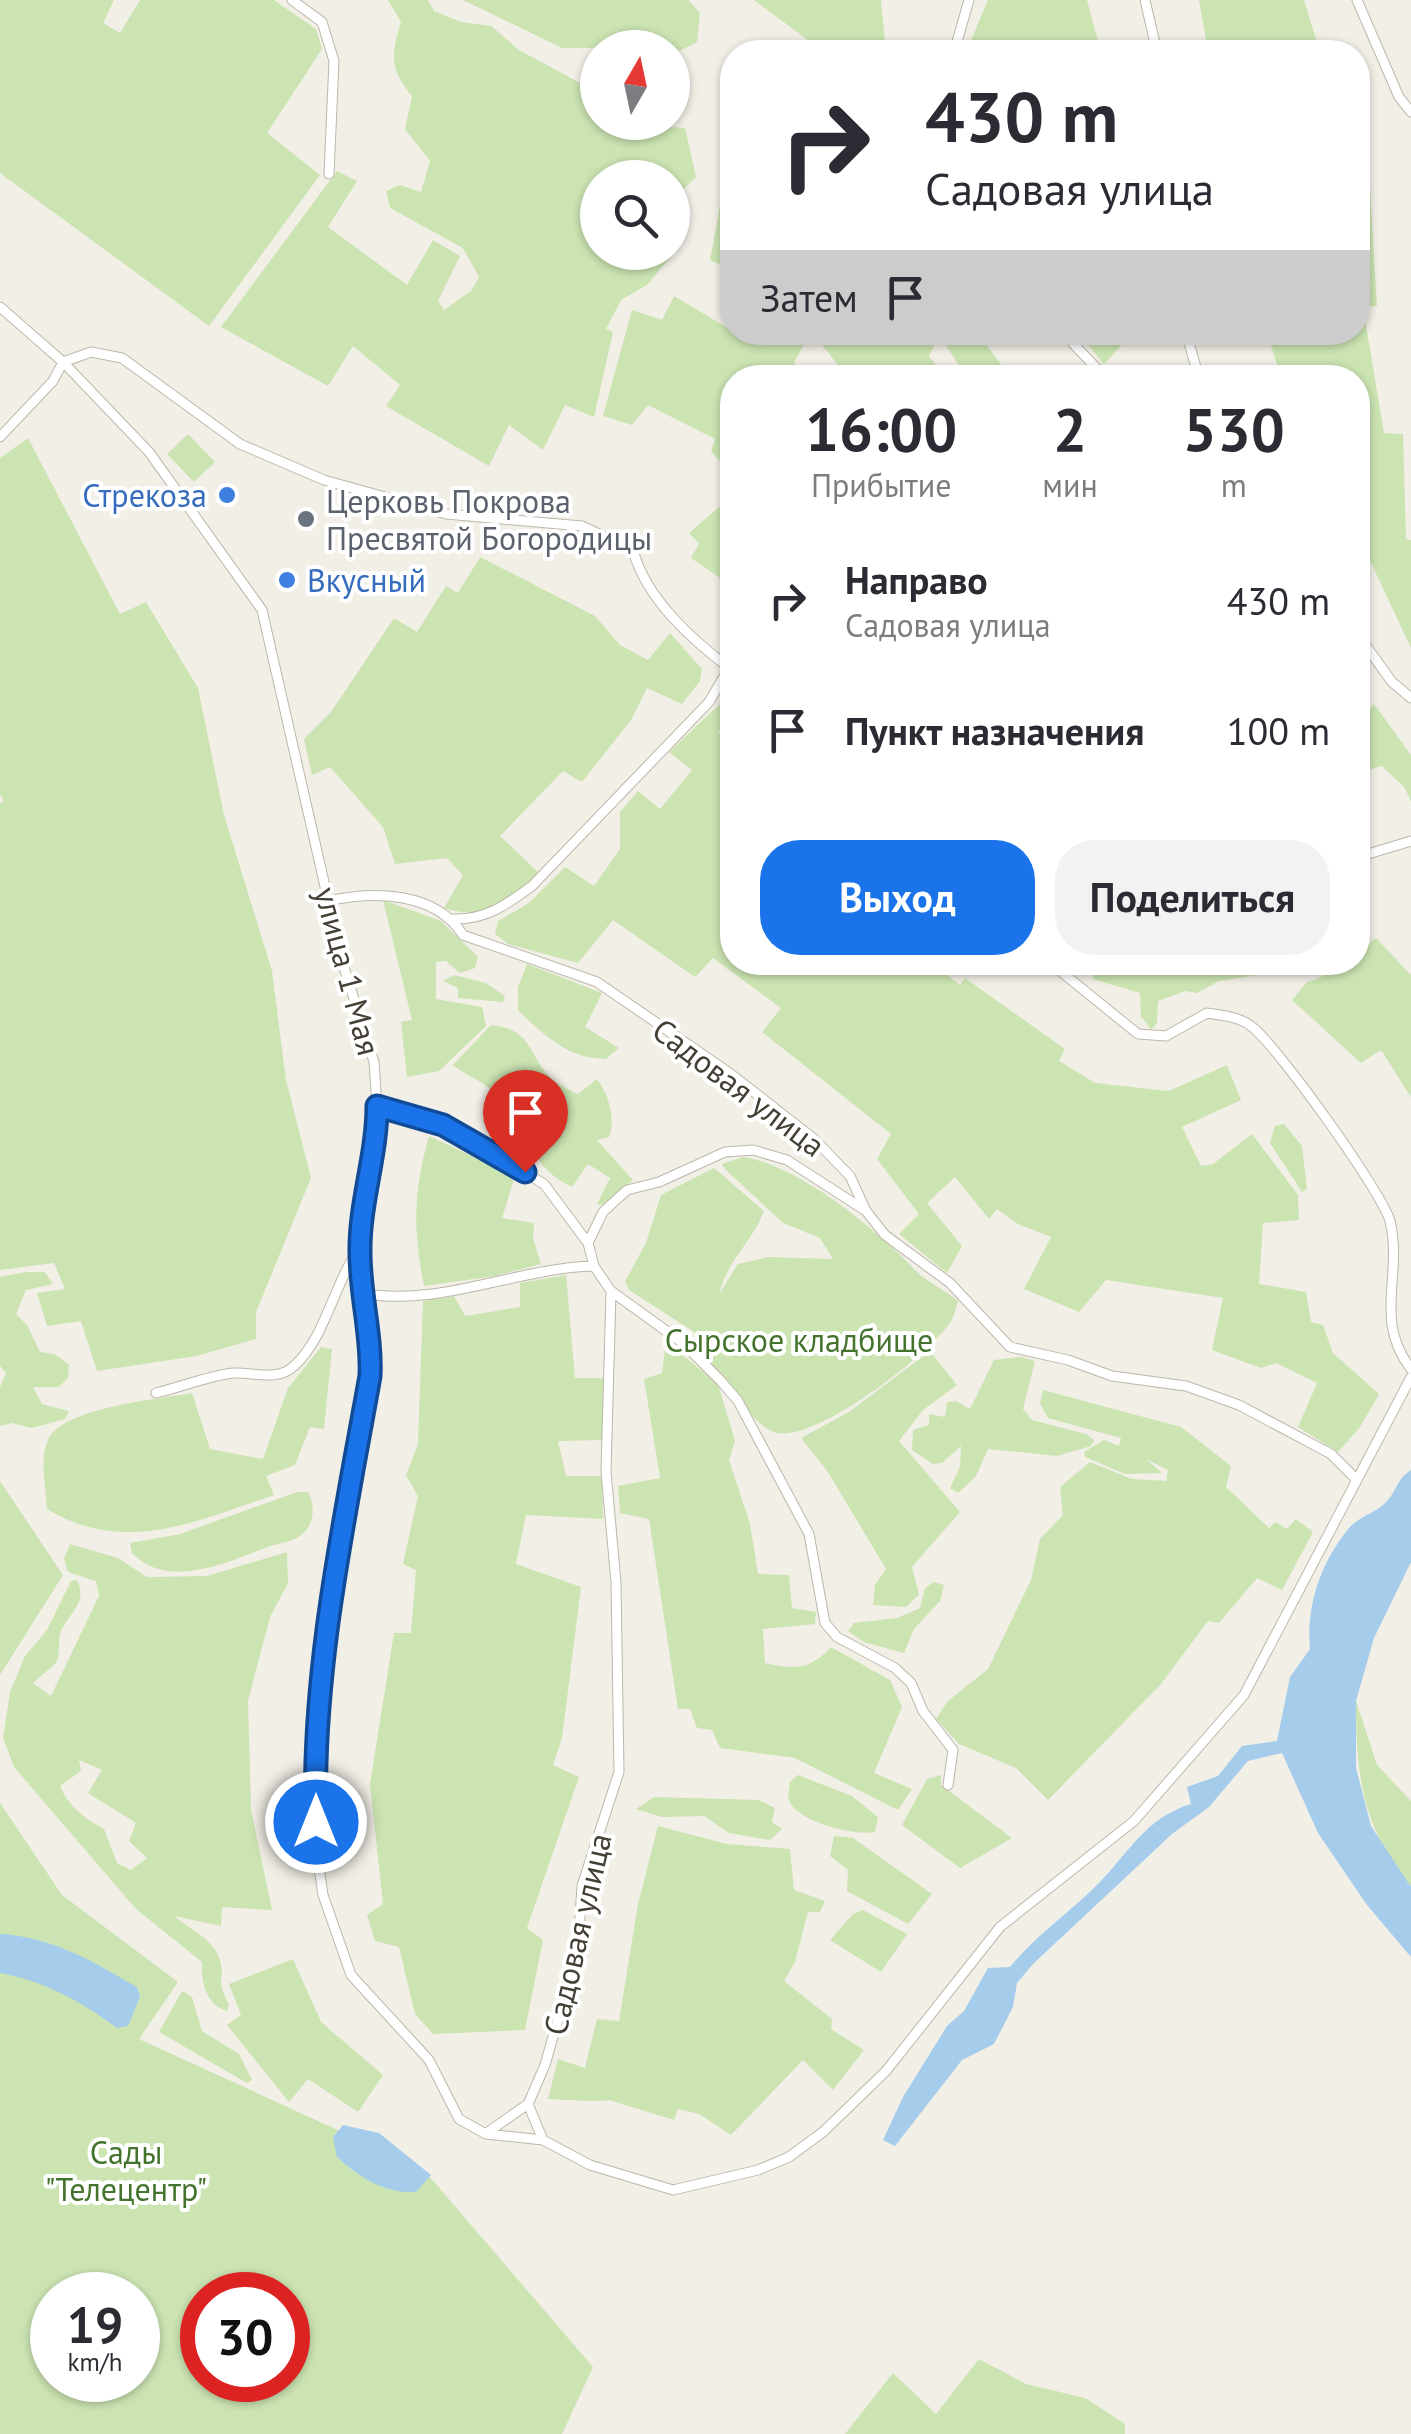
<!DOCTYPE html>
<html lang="ru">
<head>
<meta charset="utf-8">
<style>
	:root { --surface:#fff; --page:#f2f2f3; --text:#2b2b33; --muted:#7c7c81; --accent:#1a73e8 }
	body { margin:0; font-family:"PT Sans",sans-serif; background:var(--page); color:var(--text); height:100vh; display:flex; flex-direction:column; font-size:38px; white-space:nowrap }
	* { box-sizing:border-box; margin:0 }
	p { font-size:32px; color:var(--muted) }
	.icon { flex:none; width:55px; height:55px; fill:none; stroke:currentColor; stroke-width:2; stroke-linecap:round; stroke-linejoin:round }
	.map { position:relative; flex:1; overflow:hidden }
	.sheet { position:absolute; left:720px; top:365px; width:650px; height:610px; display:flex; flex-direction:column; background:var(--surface); border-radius:40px; box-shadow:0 2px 8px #0004 }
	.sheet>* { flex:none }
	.hud { position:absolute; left:720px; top:40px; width:650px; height:305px; border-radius:40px; box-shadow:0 2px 8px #0004; background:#fff; color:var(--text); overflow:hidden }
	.needle { width:65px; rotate:9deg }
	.tools { position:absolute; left:580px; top:30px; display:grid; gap:20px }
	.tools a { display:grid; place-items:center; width:110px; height:110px; border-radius:50%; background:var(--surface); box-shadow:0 2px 8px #0004; font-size:50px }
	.speed { position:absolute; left:30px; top:2272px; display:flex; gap:20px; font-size:50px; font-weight:700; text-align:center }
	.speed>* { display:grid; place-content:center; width:130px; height:130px; border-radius:50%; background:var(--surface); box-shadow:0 2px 8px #0004; line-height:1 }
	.speed small { font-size:25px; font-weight:400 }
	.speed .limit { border:15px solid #d22; background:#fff; color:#111 }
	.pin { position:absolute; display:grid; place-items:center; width:85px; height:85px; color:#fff; margin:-102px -42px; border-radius:50% 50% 50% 0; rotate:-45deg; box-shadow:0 0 10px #0007 }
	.pin .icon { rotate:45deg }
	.me { position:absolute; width:110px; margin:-55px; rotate:0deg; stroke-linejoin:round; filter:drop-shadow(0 0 8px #0008) }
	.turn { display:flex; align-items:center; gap:35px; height:210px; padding:0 40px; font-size:45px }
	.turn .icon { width:130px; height:130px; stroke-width:2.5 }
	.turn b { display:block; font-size:70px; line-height:85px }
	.then { display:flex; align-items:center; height:95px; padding:0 40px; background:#0003; gap:20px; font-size:38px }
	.eta { display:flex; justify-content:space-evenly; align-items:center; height:170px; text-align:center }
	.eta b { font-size:60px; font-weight:800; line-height:70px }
	.button { display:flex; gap:20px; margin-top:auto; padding:20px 40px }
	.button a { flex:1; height:115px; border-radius:40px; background:var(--accent); color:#fff; font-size:40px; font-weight:800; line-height:115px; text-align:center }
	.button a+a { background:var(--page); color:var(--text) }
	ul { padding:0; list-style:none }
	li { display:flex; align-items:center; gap:30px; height:130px; padding:0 40px }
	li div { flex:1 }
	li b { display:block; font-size:38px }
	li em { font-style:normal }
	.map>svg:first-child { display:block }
	.green { fill:#cbe4b2; fill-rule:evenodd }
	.water { fill:#a6ccec }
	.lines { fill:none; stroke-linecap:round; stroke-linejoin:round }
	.street-casing { stroke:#bdb7aa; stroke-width:11 }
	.street { stroke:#fff; stroke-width:9 }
	.route-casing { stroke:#114b97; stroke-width:25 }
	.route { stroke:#1a73e8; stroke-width:18 }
	.shop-dot { fill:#3f7fe0; stroke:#fff; stroke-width:4 }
	.worship-dot { fill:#6b7280; stroke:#fff; stroke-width:4 }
	.labels { text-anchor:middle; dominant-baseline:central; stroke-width:8; stroke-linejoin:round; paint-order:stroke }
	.shop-label { font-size:32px; fill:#366cbe; stroke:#fff; text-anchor:end }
	.worship-label { font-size:32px; fill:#5b616d; stroke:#fff; text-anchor:start }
	.street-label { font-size:32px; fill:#454036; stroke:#fff }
	.park-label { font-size:32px; fill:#44732d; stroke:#fff }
</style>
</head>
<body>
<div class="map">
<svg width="1411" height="2434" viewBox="0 0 1411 2434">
	<rect width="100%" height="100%" fill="#f2efe7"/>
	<path class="green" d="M0 0H114L103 23 120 33 140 0H274L316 29 322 49 267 133 320 175 209 326 0 173Z
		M388 0H428L434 11 461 22 491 26 519 50 597 92 598 122 685 128 696 177 673 200 672 178 660 177 651 164 642 162 633 177 598 178V252H672L673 248 675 252 647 285 621 300 606 329 613 332 594 417 565 405 543 450 509 425 489 466 386 406 400 385 353 346 328 386 221 327 337 171 357 181 328 227 407 285 433 240 460 256 438 301 444 310 471 291 479 277 463 248 390 208 386 191 400 185 421 192 430 161 405 129 412 96C389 69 391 55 401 22Z
		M463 0H688L700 13 697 42 677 52 672 48H562Z
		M754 0H881L886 52H857L853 48 824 52Z
		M988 0H1087L1101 52H966Z
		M1199 0H1304L1320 52H1208Z
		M1358 170 1369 172 1377 306 1363 307 1384 433 1403 434 1406 539 1411 540V648L1358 535V378L1281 377 1267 333 1358 332Z
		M732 200V269L710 260 720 206Z
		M674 296 741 336 802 333 806 340 794 363 808 377 732 378 730 473 711 451 715 439 648 405 632 425 603 416 632 310 662 320Z
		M813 333H940L929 356 945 377H847Z
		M946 333H978L1010 377H967L946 346Z
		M1078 333H1133L1104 364Z
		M188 434 215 462 194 482 167 454Z
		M28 438 120 614 146 602 198 688 224 815 272 971 286 1080 311 1178 256 1312V1339L196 1356 97 1371 81 1321 47 1326 37 1293 65 1289 54 1263 0 1270V803L4 801 0 794V458Z
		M732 496V586L691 558 699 544 689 533Z
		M480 557 595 616 620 645 648 660 670 633 702 669 700 681 682 704 647 688 631 720 582 782 563 771 500 836 539 873C509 900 485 922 444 908L463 875 447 858 395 864 383 827 330 767 312 775 304 739 331 712 394 618 417 632 446 586 458 593Z
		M726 698 732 703V713L718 733 732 747V962L932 963 960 985 965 978 1065 1049 1059 1061 1095 1083 1169 1091 1227 1065 1241 1100 1182 1127 1201 1166 1213 1164 1252 1134 1298 1195 1299 1220 1263 1223 1259 1284 1306 1292 1311 1322 1323 1325 1333 1353 1379 1394 1360 1427 1338 1452 1298 1427 1317 1383 1276 1363 1261 1368 1212 1350 1223 1298 1106 1280 1079 1312 1024 1289 1051 1237 1018 1224 997 1209 989 1219 955 1177 927 1203 962 1246 947 1273 899 1234 919 1214 877 1159 891 1134 762 1032 781 1008 713 958 695 977 613 920 578 963 508 944 495 934 498 921 529 903 565 867 594 886 620 849V812L638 791 660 809 692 770 669 752Z
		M1374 704 1411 755V802L1405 788 1382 766 1358 773V720Z
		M383 900 441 921 478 957 475 968 460 973 446 961 436 962V999L482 1007 486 1026 439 1071 407 1077 401 1022 412 1020Z
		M1376 938 1411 975V1097L1381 1050 1361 1063 1292 1000 1307 982C1326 978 1339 962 1358 962V953Z
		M1092 963V962L1309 963 1290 970 1219 981 1197 993 1185 991 1158 1001 1157 1023 1151 1030 1141 1016 1140 993 1093 979Z
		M527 964 602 993 585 1027 619 1048 606 1059C567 1058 545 1036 518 1010V987Z
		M454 975 486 983 505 996 503 1002 458 998V988L443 981Z
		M491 1025C532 1029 528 1054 549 1076 557 1085 568 1089 578 1094L597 1079C609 1096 616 1118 609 1137L597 1140 633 1180 602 1205 597 1204 610 1178 588 1164 572 1187C534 1169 513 1131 560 1108L527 1094 517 1116 506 1121C504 1086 477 1084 453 1065Z
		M1284 1124 1302 1146 1307 1189 1302 1192 1270 1143 1275 1126Z
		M429 1136 515 1176 502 1218 534 1223 533 1238 541 1264 495 1276 424 1286C413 1229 413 1193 429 1136Z
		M743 1157C799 1165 877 1230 915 1270 925 1281 945 1290 958 1301 956 1308 954 1317 950 1323 928 1355 808 1450 771 1431 750 1421 713 1365 695 1344L699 1335 629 1290 625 1281 646 1243 661 1195 714 1168 764 1211C751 1244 728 1259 719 1294L738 1264 768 1257 833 1259 820 1238 783 1223 726 1170 722 1164Z
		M26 1272H45L53 1284 26 1290 16 1314 27 1325 40 1352 55 1354 69 1365 68 1378 59 1387H33L42 1404 69 1411 65 1419 32 1428 12 1423 0 1426V1387L6 1373 0 1366V1277Z
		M566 1275 575 1378H603V1440L558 1441 566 1476H602L603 1519 526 1515 516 1564 581 1587 562 1738 553 1765 579 1777 527 1928 543 1940 525 2030 433 2034 415 2014 399 1947 375 1941 367 1915 383 1904 370 1784 394 1633H411L416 1570 403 1564 418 1496 406 1475 418 1444 423 1301 454 1296 465 1316 520 1307V1283Z
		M666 1341 718 1384 735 1441 729 1460 750 1524 758 1574 789 1575 792 1608 816 1612 815 1624 763 1629 765 1663C795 1670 810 1670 831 1647L890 1680 902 1707 874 1773 912 1789 898 1810 795 1758 720 1748 712 1730 697 1728 690 1709H678L649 1519 620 1513 618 1486 660 1478 644 1379 662 1373Z
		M321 1347 332 1349 324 1429 310 1427 295 1465 266 1476 274 1495C196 1521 125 1556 47 1509 46 1487 39 1460 48 1440 61 1408 159 1399 192 1393L210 1449 263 1459 288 1388Z
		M930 1351 957 1385 923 1410 899 1441 960 1512 912 1567 919 1595 906 1607 873 1605 875 1585 886 1569 828 1472 801 1438 849 1412Z
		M1021 1357 1035 1361 1023 1409 1032 1420 1086 1434 1094 1440 1091 1446 1057 1456 988 1449 976 1476 958 1493 950 1488 960 1467 961 1446 942 1463 933 1464 912 1450 913 1430 929 1425V1414L945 1417 947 1402 956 1401 970 1409 994 1360Z
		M1043 1390 1181 1427 1231 1466 1226 1487 1269 1528 1276 1522 1287 1529 1296 1519 1313 1532 1282 1590 1257 1578 1219 1623 1208 1621 1161 1684 1048 1800 1016 1768 959 1744 936 1719 948 1701 988 1669 1031 1580 1040 1539 1063 1515 1060 1487 1090 1462 1132 1479 1166 1481 1168 1470 1146 1459 1162 1473 1125 1474 1085 1457 1084 1452 1104 1440 1119 1446 1121 1438 1048 1418 1040 1403Z
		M0 1481 63 1575 0 1675Z
		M297 1492H308C314 1503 315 1518 307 1529 297 1543 280 1542 265 1548 225 1563 168 1590 132 1553L130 1543 180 1534Z
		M70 1544 118 1558 147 1577 207 1576 287 1552 288 1583 270 1617 248 1701 251 1809 272 1910 222 1907 221 1926 174 1916C189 1929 214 1939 220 1960 226 1980 214 1977 229 2005L227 2011C206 2005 201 1982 202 1962L136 1909 14 1767 3 1738 10 1692 25 1656 47 1630 71 1581 77 1580C88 1603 70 1612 61 1631 57 1642 61 1652 56 1663L33 1683 51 1696 99 1596 96 1581 68 1572 64 1559ZM79 1760 102 1770 88 1793 136 1823 129 1841 147 1858 131 1870 117 1863 104 1829C85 1819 68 1806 60 1786L81 1771Z
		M934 1582 944 1585 940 1601 914 1629 904 1653 864 1642 848 1631 854 1623 897 1618 920 1608 925 1588Z
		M1356 1701 1377 1765 1411 1801V1887C1362 1827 1356 1776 1356 1701Z
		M798 1775 852 1796 878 1817 875 1832C854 1836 806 1823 792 1806 786 1798 789 1791 790 1782Z
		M941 1775V1785L1012 1838 960 1868 902 1825 927 1779Z
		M654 1797 759 1800 775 1808 772 1822 782 1829 770 1840 729 1833 704 1816 662 1817 636 1809Z
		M0 1803 62 1895 178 1982 139 2039 423 2169 593 2367 562 2434H0ZM52 2295H138V2380H52ZM202 2295H288V2380H202Z
		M658 1826 727 1844 790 1849 794 1890 825 1901 820 1912H808L795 1962 784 1981 832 2019 831 2029 864 2050 833 2090 803 2060 731 2135 699 2114 678 2109 674 2120 609 2100C601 2102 559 2100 548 2099L558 2059 585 2068 597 2019 619 2021 638 1904Z
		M834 1836 853 1838 932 1894 908 1924 847 1891 848 1870 830 1856Z
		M863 1910 907 1934 881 1972 830 1940 853 1914Z
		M293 1959 321 2022 383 2075 358 2112 308 2079 289 2102 227 2025 241 2015 229 1984Z
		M182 1991 192 1997 202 2031 239 2054 252 2080 247 2083 159 2032Z
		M979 2359 1026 2384 1085 2398 1125 2424V2434H845L893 2373 936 2414Z"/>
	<path class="water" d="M1411 1470V1562L1374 1638 1356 1701V1768L1371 1826 1411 1887V1957L1367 1905 1318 1833 1282 1753 1248 1761 1209 1807 1172 1834 1033 1964 1017 1983 1013 2007 994 2044 962 2060 895 2146 883 2140 903 2097 947 2026 964 2011 988 1968 1010 1967C1036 1935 1068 1914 1097 1885 1129 1853 1145 1818 1191 1804L1187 1787 1218 1776 1242 1746 1277 1741 1290 1677 1310 1649C1306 1605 1321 1561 1350 1527 1360 1516 1378 1512 1388 1500 1398 1488 1397 1479 1411 1470Z
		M0 1934C53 1937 92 1961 137 1987L140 1997 128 2026 117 2028C81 2001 44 1981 0 1973Z
		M343 2125 379 2133 431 2175 416 2192C385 2194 359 2177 337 2157L333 2137Z"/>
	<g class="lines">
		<defs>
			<path id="street" d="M292 0 322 22 334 61 329 174
				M1145 0 1157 52
				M1357 0 1399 97 1411 112
				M954 52 969 0
				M0 307 63 362 149 452 262 610 342 961 374 1062 377 1106V1139L359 1248 370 1376 335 1583 317 1756V1854L323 1895 351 1975 429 2060 459 2119 486 2134 543 2140
				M1062 332 1106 378
				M1186 332 1199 378
				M63 362 91 352 122 358 240 444 324 480 446 514 582 526 633 550C646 599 692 640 732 670
				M0 437 53 381 63 362
				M1358 635 1392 682 1411 698
				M1358 857 1411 841
				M328 901C373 891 435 891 463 935L597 982 731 1074 813 1138 850 1176 866 1211 885 1235 950 1283 1010 1347 1068 1360 1112 1376 1186 1386 1239 1405 1331 1454 1355 1478
				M453 919C486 920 506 905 532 886L709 702 729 668
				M1049 962 1138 1034 1166 1036 1207 1013C1221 1015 1240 1017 1251 1026 1276 1044 1382 1192 1390 1221 1403 1276 1373 1320 1411 1369
				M377 1106 443 1125 544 1184 588 1243 594 1266 611 1291 683 1343 720 1380 738 1401 809 1534 825 1623 837 1637 895 1668 911 1683 923 1711 953 1750 948 1785
				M588 1243 603 1212 627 1190 659 1182 725 1152 753 1150 787 1160 863 1209
				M361 1293C440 1308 515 1268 594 1266
				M156 1393C181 1387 208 1376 233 1373 254 1372 277 1382 294 1366 326 1337 334 1283 359 1249
				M528 2104 543 2140 590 2165 673 2190 758 2170 789 2157 823 2132 886 2071 1000 1927 1134 1821 1244 1695 1411 1377
				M488 2132 528 2104 545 2065 578 1949 582 1886 619 1772 616 1582 606 1472 611 1291"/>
		</defs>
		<use href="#street" class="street-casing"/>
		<use href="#street" class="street"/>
	</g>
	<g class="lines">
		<defs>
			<path id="route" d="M316 1822C311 1674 344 1522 370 1376 372 1335 360 1295 360 1253 359 1204 377 1156 377 1106L443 1125 525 1172"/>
		</defs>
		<use href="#route" class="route-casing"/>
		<use href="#route" class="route"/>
	</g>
	<g class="shop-dot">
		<circle cx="227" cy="495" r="10"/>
		<circle cx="287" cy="580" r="10"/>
	</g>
	<circle class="worship-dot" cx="306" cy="519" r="10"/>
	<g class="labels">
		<g class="shop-label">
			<text x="207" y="495">Стрекоза</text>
			<text x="307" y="580" text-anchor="start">Вкусный</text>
		</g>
		<g class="worship-label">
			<text x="326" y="501">Церковь Покрова<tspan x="326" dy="37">Пресвятой Богородицы</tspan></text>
		</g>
		<g class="street-label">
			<text transform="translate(348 971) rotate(75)">улица 1 Мая</text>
			<text transform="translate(739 1087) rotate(37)">Садовая улица</text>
			<text transform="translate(577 1934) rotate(-77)">Садовая улица</text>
		</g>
		<g class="park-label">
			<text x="799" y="1340">Сырское кладбище</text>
			<text x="126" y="2152">Сады<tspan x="126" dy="37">"Телецентр"</tspan></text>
		</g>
	</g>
</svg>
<div class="tools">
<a><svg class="needle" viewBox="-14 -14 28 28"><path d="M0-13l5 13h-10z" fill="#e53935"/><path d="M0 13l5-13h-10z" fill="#7c7c81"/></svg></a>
<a><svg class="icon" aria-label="search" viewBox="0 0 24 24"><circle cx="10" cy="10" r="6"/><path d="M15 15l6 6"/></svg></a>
</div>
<div class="speed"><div>19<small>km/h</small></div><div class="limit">30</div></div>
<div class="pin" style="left:525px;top:1172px;background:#d93025"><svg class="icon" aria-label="arrive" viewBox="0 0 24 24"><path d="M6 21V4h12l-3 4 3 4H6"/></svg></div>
<svg class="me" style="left:316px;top:1822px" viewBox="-20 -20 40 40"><circle r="17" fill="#1a73e8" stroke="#fff" stroke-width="3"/><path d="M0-11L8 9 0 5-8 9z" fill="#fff"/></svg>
<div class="hud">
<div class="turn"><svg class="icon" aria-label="right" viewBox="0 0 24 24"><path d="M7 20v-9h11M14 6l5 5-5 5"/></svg><div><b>430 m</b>Садовая улица</div></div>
<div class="then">Затем<svg class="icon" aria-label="arrive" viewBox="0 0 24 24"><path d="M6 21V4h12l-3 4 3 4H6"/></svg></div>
</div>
<section class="sheet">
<div class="eta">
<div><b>16:00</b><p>Прибытие</p></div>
<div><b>2</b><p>мин</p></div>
<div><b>530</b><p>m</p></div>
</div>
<ul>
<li><svg class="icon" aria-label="right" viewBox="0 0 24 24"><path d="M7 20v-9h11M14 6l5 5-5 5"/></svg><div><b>Направо</b><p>Садовая улица</p></div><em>430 m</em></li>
<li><svg class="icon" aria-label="arrive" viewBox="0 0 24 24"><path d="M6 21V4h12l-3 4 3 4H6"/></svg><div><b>Пункт назначения</b></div><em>100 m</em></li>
</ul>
<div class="button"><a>Выход</a><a>Поделиться</a></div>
</section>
</div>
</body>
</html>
